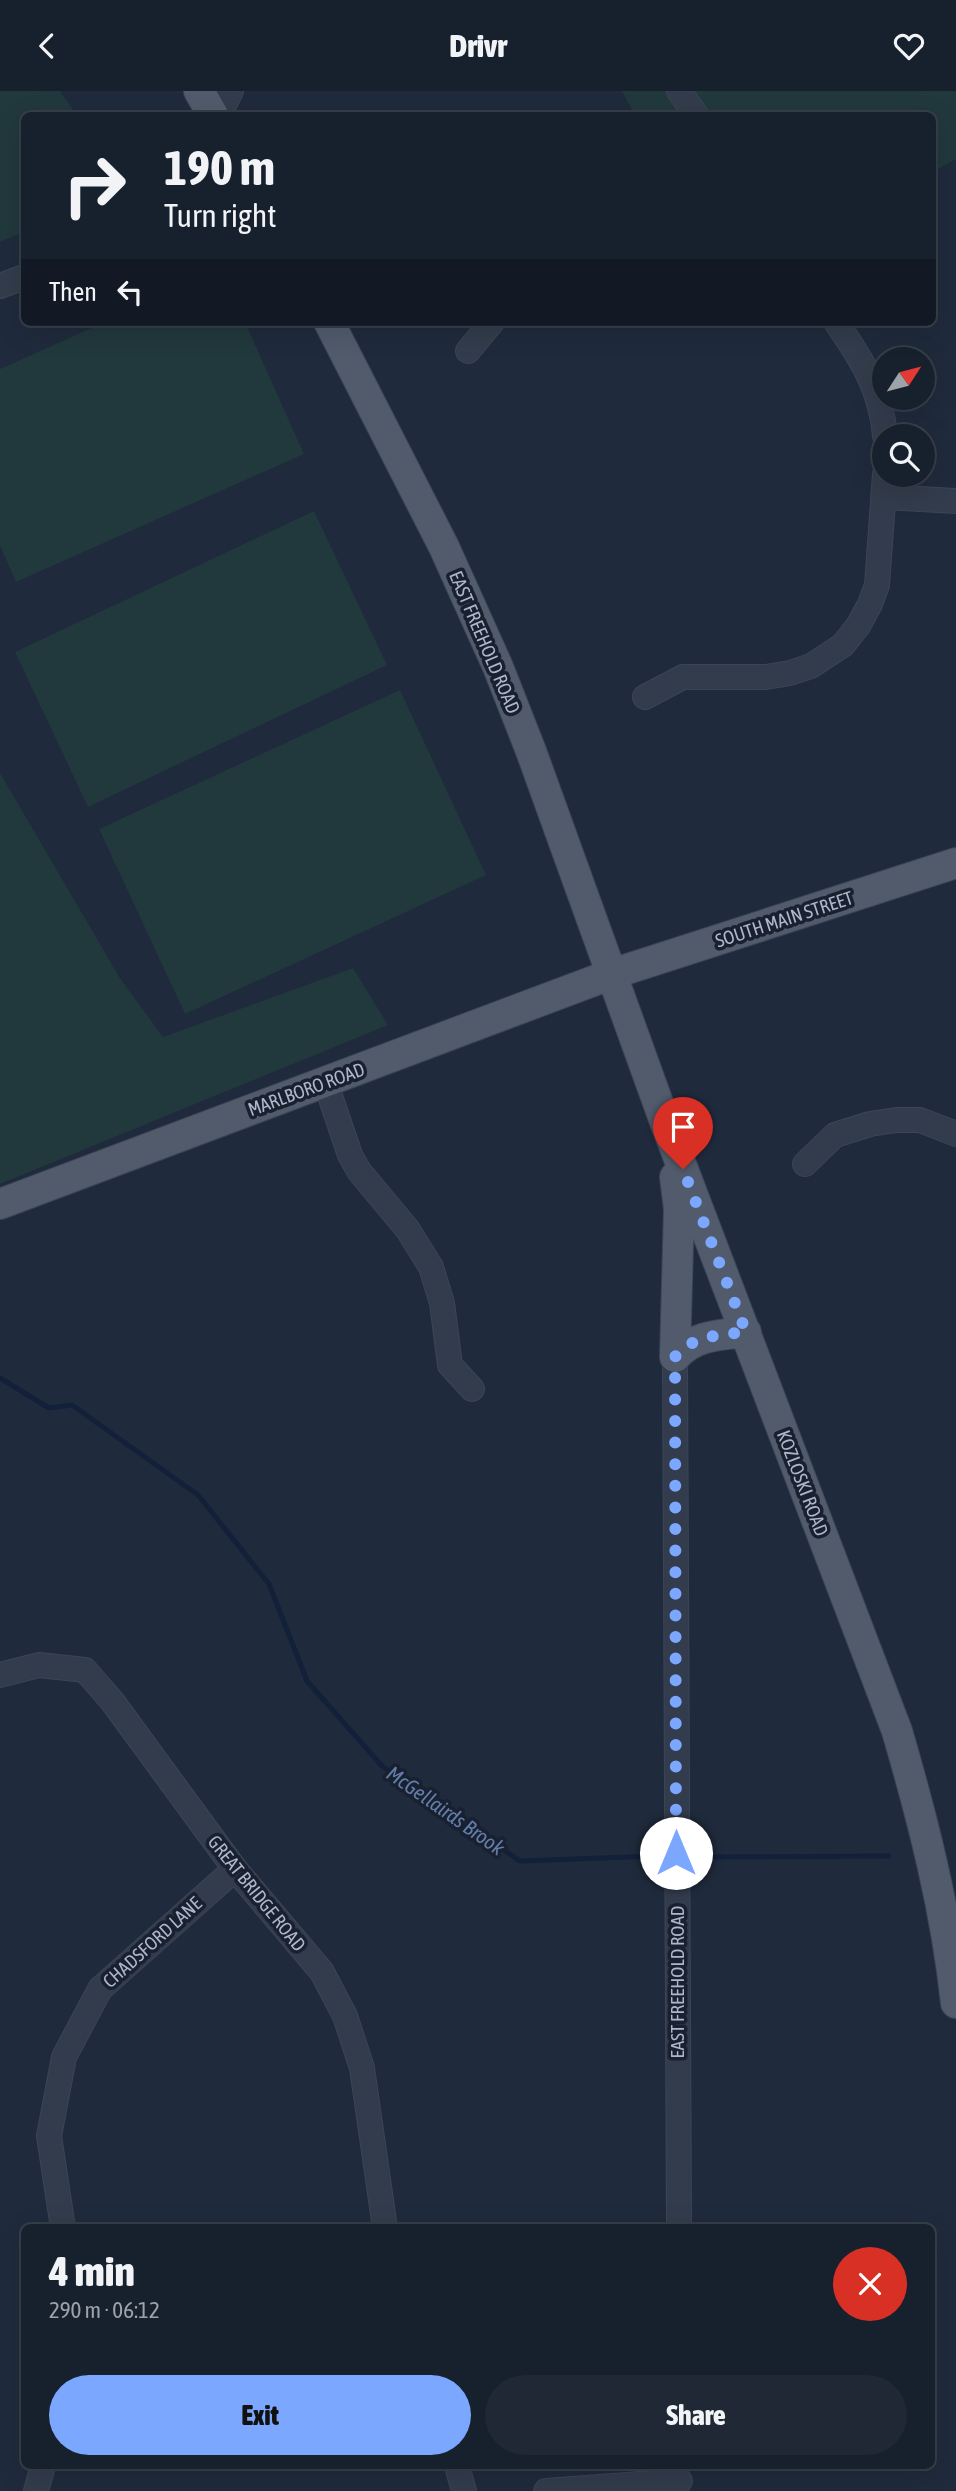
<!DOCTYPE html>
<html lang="en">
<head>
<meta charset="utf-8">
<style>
	:root { --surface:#17202d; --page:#202835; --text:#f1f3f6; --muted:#9ea3aa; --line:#363e49; --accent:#7ca7ff }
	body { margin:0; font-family:"Asap Condensed",sans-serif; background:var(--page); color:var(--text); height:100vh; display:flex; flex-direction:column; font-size:26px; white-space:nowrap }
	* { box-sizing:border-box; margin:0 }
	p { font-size:23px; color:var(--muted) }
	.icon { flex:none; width:38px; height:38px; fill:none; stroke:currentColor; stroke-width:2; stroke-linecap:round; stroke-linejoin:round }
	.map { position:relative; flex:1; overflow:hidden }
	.details { position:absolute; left:21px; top:2133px; width:914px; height:245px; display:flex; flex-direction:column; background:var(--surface); border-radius:10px; box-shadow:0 7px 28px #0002,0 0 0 2px var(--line) }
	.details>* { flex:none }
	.banner { position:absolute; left:21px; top:21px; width:915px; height:214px; border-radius:10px; box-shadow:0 7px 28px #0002,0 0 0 2px var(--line); background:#17202d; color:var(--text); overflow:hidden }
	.needle { width:46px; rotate:54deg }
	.buttons { position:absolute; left:872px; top:256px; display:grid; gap:14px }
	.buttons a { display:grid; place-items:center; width:63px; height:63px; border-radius:50%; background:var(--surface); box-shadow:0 7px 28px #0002,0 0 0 2px var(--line); font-size:35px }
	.pin { position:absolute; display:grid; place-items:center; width:60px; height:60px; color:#fff; margin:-72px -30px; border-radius:50% 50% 50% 0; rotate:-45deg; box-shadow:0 0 7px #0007 }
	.pin .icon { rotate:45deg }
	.me { position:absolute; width:77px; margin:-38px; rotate:0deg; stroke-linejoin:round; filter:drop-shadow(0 0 5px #0008) }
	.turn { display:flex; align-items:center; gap:24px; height:147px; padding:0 28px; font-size:32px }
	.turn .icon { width:91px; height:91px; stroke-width:2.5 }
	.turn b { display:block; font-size:49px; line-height:60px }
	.then { display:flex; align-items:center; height:66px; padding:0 28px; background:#0003; gap:14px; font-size:26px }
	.round { display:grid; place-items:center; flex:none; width:74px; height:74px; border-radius:37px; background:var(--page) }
	.headline { display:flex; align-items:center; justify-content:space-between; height:119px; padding:0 28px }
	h1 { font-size:42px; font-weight:800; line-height:52px }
	.action { display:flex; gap:14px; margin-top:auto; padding:14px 28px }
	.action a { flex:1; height:80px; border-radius:42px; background:var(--accent); color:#111; font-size:28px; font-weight:800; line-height:80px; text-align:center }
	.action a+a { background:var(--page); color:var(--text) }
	header { display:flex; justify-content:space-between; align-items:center; height:91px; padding:0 28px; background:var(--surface); font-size:32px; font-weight:800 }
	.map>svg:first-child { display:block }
	.green { fill:#21383d }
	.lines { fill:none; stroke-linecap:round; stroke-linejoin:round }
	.stream { stroke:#12203a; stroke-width:5 }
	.minor-casing { stroke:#3c4555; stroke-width:26 }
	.major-casing { stroke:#3c4555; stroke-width:32 }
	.minor { stroke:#333c4c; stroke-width:24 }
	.major { stroke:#515b6c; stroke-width:30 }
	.route { stroke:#7ca7ff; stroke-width:12; stroke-dasharray:0 21.6 }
	.labels { text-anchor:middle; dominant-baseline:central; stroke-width:7; stroke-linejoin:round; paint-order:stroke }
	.street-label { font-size:19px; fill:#aeb6c8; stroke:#192131 }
	.water-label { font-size:21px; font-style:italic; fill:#637eab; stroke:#192131 }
</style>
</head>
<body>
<header><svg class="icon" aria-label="back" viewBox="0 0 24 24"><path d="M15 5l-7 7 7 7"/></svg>Drivr<svg class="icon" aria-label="heart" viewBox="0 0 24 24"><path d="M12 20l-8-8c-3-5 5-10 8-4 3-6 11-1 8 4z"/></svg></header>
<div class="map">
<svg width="956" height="2400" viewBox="0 0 956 2400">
	<rect width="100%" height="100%" fill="#1f2a3c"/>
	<path class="green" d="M0 0H60L77 24H24V141L0 151Z
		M622 0H956V68L933 81V24H635Z
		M105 231H245L304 363 16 491 0 455V278Z
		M314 420 387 574 88 716 15 561Z
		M400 599 486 784 185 923 99 738Z
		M0 682 120 887 163 946 353 877 388 934 0 1093Z"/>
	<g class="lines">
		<path class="stream" d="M0 1287 49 1317 72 1314 198 1404 269 1493 307 1590 382 1675 520 1770 656 1765
			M701 1765 709 1766 889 1765"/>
		<defs>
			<path id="minor" d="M679 0 696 24
				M219 24 231 0
				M0 195 24 186
				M836 231C862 269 881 298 885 345
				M468 260 492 231
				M884 406 956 410
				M645 606 683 586H766L790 582 811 575 843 554 858 535 870 513 877 494 885 383
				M325 990 350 1064 359 1080 408 1139 431 1176 442 1212 450 1274 472 1298
				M805 1073 835 1044 870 1033 896 1029H920L956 1043
				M675 1266 679 2137
				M0 1584 39 1574 85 1579 112 1610 235 1778 322 1881 345 1925 362 1977 385 2137
				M63 2137 49 2045 64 1966 100 1898 235 1778
				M457 2375 464 2400
				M36 2400 43 2375
				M546 2400 680 2390"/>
			<path id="major" d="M199 0 213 24
				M329 231 444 456 498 576 531 660 665 1031 897 1640C923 1729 946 1819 956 1912
				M675 1086 679 1118 675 1266
				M0 1113 612 883 956 772
				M675 1266C693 1244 720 1244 746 1241"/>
		</defs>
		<use href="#minor" class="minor-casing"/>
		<use href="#major" class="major-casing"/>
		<use href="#minor" class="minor"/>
		<use href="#major" class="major"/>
	</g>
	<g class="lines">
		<path class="route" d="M676 1762 675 1266C693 1244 720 1244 746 1241L683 1078"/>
	</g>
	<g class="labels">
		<g class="street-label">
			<text transform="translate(485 551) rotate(67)">EAST FREEHOLD ROAD</text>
			<text transform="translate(784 828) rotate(-18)">SOUTH MAIN STREET</text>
			<text transform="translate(306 998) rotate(-20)">MARLBORO ROAD</text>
			<text transform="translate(803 1392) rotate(69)">KOZLOSKI ROAD</text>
			<text transform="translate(257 1802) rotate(51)">GREAT BRIDGE ROAD</text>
			<text transform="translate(152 1851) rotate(-42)">CHADSFORD LANE</text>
			<text transform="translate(677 1891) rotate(-90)">EAST FREEHOLD ROAD</text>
		</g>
		<g class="water-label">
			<text transform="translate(446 1719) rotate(35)">McGellairds Brook</text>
		</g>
	</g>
</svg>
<div class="buttons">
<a><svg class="needle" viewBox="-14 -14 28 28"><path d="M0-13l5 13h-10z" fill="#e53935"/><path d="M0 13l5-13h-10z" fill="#9ea3aa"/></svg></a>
<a><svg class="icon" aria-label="search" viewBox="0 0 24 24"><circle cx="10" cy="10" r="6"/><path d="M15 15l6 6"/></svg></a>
</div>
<div class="pin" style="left:683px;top:1078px;background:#d93025"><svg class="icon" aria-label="arrive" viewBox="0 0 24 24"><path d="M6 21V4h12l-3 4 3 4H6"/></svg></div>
<svg class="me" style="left:676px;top:1762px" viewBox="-20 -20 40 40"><circle r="19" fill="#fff"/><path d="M0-13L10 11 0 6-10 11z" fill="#7ca7ff"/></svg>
<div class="banner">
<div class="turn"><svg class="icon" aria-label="right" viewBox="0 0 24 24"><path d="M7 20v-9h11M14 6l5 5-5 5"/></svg><div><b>190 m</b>Turn right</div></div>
<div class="then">Then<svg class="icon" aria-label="left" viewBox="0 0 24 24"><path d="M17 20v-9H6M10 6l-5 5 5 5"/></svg></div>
</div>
<section class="details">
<div class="headline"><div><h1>4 min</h1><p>290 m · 06:12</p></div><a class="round" style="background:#d93025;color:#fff"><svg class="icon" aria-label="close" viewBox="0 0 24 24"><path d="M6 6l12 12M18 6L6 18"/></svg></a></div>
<div class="action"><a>Exit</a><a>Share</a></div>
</section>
</div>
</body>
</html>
